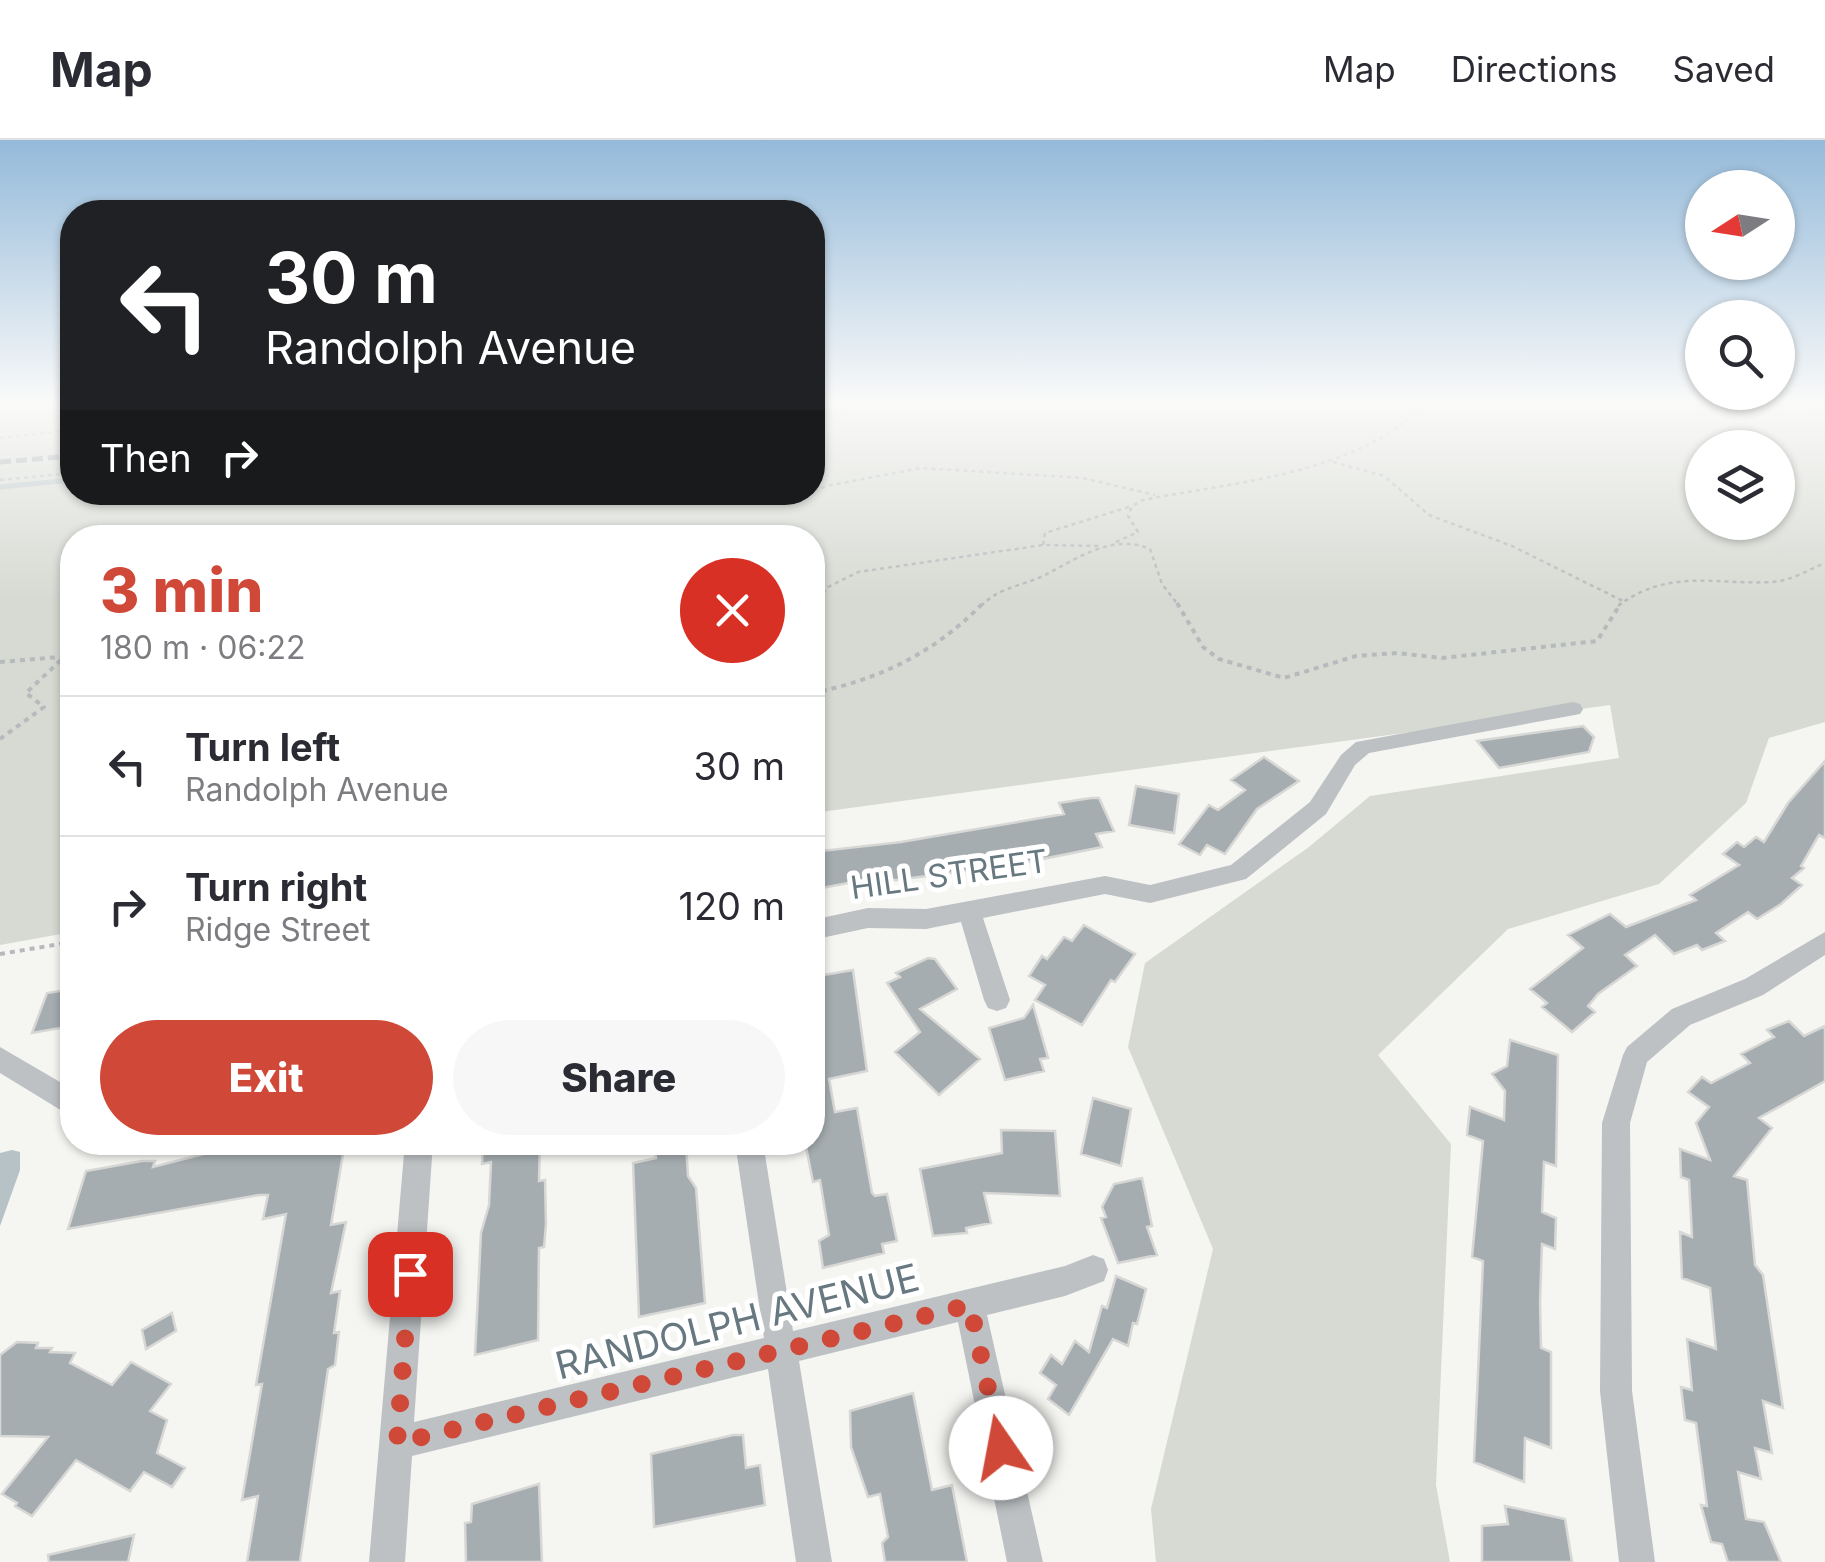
<!DOCTYPE html>
<html lang="en">
<head>
<meta charset="utf-8">
<style>
	:root { --surface:#fff; --page:#f7f7f7; --text:#2b2b33; --muted:#7c7c81; --line:#e1e1e2; --accent:#d04837 }
	body { margin:0; font-family:Inter,sans-serif; background:var(--page); color:var(--text); height:100vh; display:flex; flex-direction:column; font-size:38px; white-space:nowrap }
	* { box-sizing:border-box; margin:0 }
	p { font-size:32px; color:var(--muted) }
	.icon { flex:none; width:55px; height:55px; fill:none; stroke:currentColor; stroke-width:2; stroke-linecap:round; stroke-linejoin:round }
	.map { position:relative; flex:1; overflow:hidden }
	.panel { position:absolute; left:60px; top:385px; width:765px; height:630px; display:flex; flex-direction:column; background:var(--surface); border-radius:40px; box-shadow:0 2px 8px #0004 }
	.panel>* { flex:none }
	.hud { position:absolute; left:60px; top:60px; width:765px; height:305px; border-radius:40px; box-shadow:0 2px 8px #0004; background:#202124; color:#fff; overflow:hidden }
	.needle { width:65px; rotate:258deg }
	.fabs { position:absolute; left:1685px; top:30px; display:grid; gap:20px }
	.fabs a { display:grid; place-items:center; width:110px; height:110px; border-radius:50%; background:var(--surface); box-shadow:0 2px 8px #0004; font-size:50px }
	.pin { position:absolute; display:grid; place-items:center; width:85px; height:85px; color:#fff; margin:-42px; border-radius:20px; box-shadow:0 5px 15px #0006 }
	.me { position:absolute; width:110px; margin:-55px; rotate:348deg; stroke-linejoin:round; filter:drop-shadow(0 0 8px #0008) }
	.turn { display:flex; align-items:center; gap:35px; height:210px; padding:0 40px; font-size:45px }
	.turn .icon { width:130px; height:130px; stroke-width:2.5 }
	.turn b { display:block; font-size:70px; line-height:85px }
	.then { display:flex; align-items:center; height:95px; padding:0 40px; background:#0003; gap:20px; font-size:38px }
	.round { display:grid; place-items:center; flex:none; width:105px; height:105px; border-radius:52px; background:var(--page) }
	.summary { display:flex; align-items:center; justify-content:space-between; height:170px; padding:0 40px }
	h1 { font-size:60px; font-weight:800; line-height:75px; color:var(--accent) }
	.cta { display:flex; gap:20px; margin-top:auto; padding:20px 40px }
	.cta a { flex:1; height:115px; border-radius:60px; background:var(--accent); color:#fff; font-size:40px; font-weight:800; line-height:115px; text-align:center }
	.cta a+a { background:var(--page); color:var(--text) }
	ul { padding:0; list-style:none }
	li { display:flex; align-items:center; gap:30px; height:140px; padding:0 40px; border-top:2px solid var(--line) }
	li div { flex:1 }
	li b { display:block; font-size:38px }
	li em { font-style:normal }
	header { display:flex; align-items:center; gap:60px; box-sizing:border-box; height:140px; padding:0 50px; background:var(--surface); border-bottom:2px solid var(--line) }
	header strong { font-size:48px }
	nav { display:flex; gap:55px; margin-inline-start:auto; font-size:35px }
	.map>svg:first-child { display:block }
	.green { fill:#d6dad2; fill-rule:evenodd }
	.water { fill:#b6c2c5 }
	.lines { fill:none; stroke-linecap:round; stroke-linejoin:round }
	.stream { stroke:#b6c2c5; stroke-width:5 }
	.building { fill:#a5adb1; stroke:#d7d7d5; stroke-width:2.5 }
	.path-far1 { stroke:#b7babc; stroke-width:2.5; stroke-dasharray:4 4; stroke-linecap:butt }
	.path { stroke:#b7babc; stroke-width:4; stroke-dasharray:5 5; stroke-linecap:butt }
	.minor { fill:#bdc1c4; fill-rule:evenodd }
	.rail { stroke:#9da4a8; stroke-width:5; stroke-dasharray:11 5; stroke-linecap:butt }
	.route { stroke:#d04837; stroke-width:18; stroke-dasharray:0 32.4 }
	.labels { text-anchor:middle; dominant-baseline:central; stroke-width:10; stroke-linejoin:round; paint-order:stroke }
	.street-label { font-size:32px; fill:#677880; stroke:#fff }
	.near-street-label { font-size:38px; fill:#677880; stroke:#fff }
</style>
</head>
<body>
<header>
<strong>Map</strong>
<nav><a>Map</a><a>Directions</a><a>Saved</a></nav>
</header>
<div class="map">
<svg width="1825" height="1422" viewBox="0 0 1825 1422">
	<rect width="100%" height="100%" fill="#f5f5f2"/>
	<path class="green" d="M0 262H72V352H812L813 262H1825V582L1769 598 1746 663 1659 744 1508 789 1378 915 1451 1004 1436 1345 1450 1422H1156L1151 1369 1213 1109 1128 907 1145 823 1309 707 1370 656 1619 618 1610 565 813 673 812 398H72V792L0 805ZM1702 308H1778V382H1702Z"/>
	<path class="water" d="M12 1010 20 1012V1030L0 1086V1013Z"/>
	<g class="lines">
		<path class="stream" d="M0 347 72 340"/>
	</g>
	<path class="building" d="M1583 586 1594 597 1589 612 1499 628 1477 601Z
		M1264 617 1299 641 1257 669 1225 714 1207 705 1200 715 1179 704 1209 665 1218 670 1245 650 1231 640Z
		M1825 621V698L1819 695 1801 726 1804 728 1792 738 1802 745 1781 764 1757 779 1748 772 1716 793 1725 801 1702 810 1697 805 1674 814 1655 795 1625 815 1637 826 1598 854 1588 866 1595 872 1572 892 1542 867 1547 863 1530 849 1583 808 1568 795 1610 774 1626 787 1696 760 1690 755 1739 725 1723 714 1737 702 1744 707 1756 697 1764 702 1788 663Z
		M1136 646 1179 654 1174 693 1129 685Z
		M1091 658H1099L1114 691 1096 694 1102 707 1013 725 896 740 873 738 812 750V712L901 702 1064 674 1059 663Z
		M1084 785 1135 814 1115 842 1111 840 1082 885 1035 860 1045 845 1029 836 1042 816 1047 819 1064 797 1072 801Z
		M928 818 935 819 957 849 920 869 980 919 939 955 895 912 920 892 887 843 900 837 896 833Z
		M853 830 867 931 829 939 835 972 857 968 872 1053 875 1056 887 1054 897 1101 882 1104 884 1113 823 1128 819 1101 829 1095 820 1040 813 1042 805 1002H812V966L817 965 812 942V837Z
		M72 849V886L32 893 47 853Z
		M1033 865 1048 918 1040 919 1044 931 1005 940 989 888 1024 878Z
		M1789 881 1804 896 1825 886V941L1759 978 1772 988 1734 1036 1747 1040 1755 1125 1763 1135 1783 1268 1763 1261 1772 1313 1755 1308 1761 1339 1738 1332 1746 1379 1764 1382 1781 1422H1728L1722 1404 1711 1402 1701 1365 1707 1366 1696 1283 1685 1280 1681 1247 1692 1250 1687 1199 1716 1209 1710 1148 1682 1138 1680 1092 1692 1097 1689 1040 1681 1037 1680 1009 1710 1020 1696 983 1709 967 1688 952 1702 937 1711 943 1750 923 1741 914 1774 897 1767 890Z
		M1510 900 1558 915 1556 1026 1544 1022 1542 1072 1556 1078 1555 1109 1542 1104 1540 1162 1541 1208 1551 1212V1308L1525 1298 1524 1342 1474 1322 1483 1121 1472 1117 1483 1001 1467 995 1470 967 1504 980 1505 951 1492 934 1507 926Z
		M1093 958 1131 969 1121 1026 1081 1014Z
		M1001 990 1055 991 1060 1056 984 1053 991 1083 966 1088 967 1093 933 1096 920 1029 1002 1013Z
		M290 1002H345L331 1085 346 1082 331 1153 340 1151 334 1193 339 1192 335 1225 328 1229 300 1422H247L258 1356 242 1360 262 1244 256 1245 286 1074 263 1079 268 1055H259L68 1089 86 1031 142 1021H155L153 1027 223 1009 238 1008 237 1012Z
		M483 1002H540L539 1041 545 1040 546 1084 544 1107 539 1108 538 1200 475 1215 481 1093 489 1065 491 1022 482 1024Z
		M686 1002 688 1036 696 1048 705 1163 639 1177 633 1023 656 1018 655 1008Z
		M1142 1038 1152 1086 1147 1087 1157 1115 1118 1123 1101 1078 1106 1077 1102 1067 1114 1044Z
		M1116 1136 1146 1149 1137 1184 1133 1183 1128 1206 1113 1199 1069 1275 1048 1259 1056 1245 1040 1233 1051 1215 1062 1224 1075 1201 1089 1212 1102 1166 1107 1168Z
		M172 1173 176 1191 146 1209 142 1190Z
		M17 1202 38 1203 36 1208H52L50 1212 75 1213 70 1223 112 1245 131 1222 171 1244 150 1271 167 1280 157 1313 185 1328 172 1347 144 1332 130 1351 76 1320 32 1376 15 1366 17 1363 2 1354 48 1297 0 1296V1215Z
		M913 1253 932 1350 952 1345 967 1422H885L882 1403 888 1397 880 1354 868 1357 851 1307 850 1271Z
		M733 1295H743L746 1328 760 1325 765 1365 654 1387 651 1314Z
		M539 1344 542 1422H466L465 1383 471 1382 472 1364Z
		M1505 1366 1565 1379 1572 1422H1482V1386L1508 1384Z
		M134 1395 128 1422H49L48 1415Z"/>
	<g class="lines">
		<path class="path-far1" d="M1805 262 1825 277
			M812 282 855 262
			M0 298 72 290
			M1333 322 1384 336 1429 375 1512 406 1623 461
			M0 340 72 333
			M779 352 786 360 831 345 921 328 1083 338 1155 355
			M1116 402 1138 392 1128 376 1132 366 1143 360C1239 341 1355 335 1428 262
			M1043 405 1045 393 1132 366
			M813 466 828 447 858 432 1043 405 1102 406
			M981 466C999 447 1023 446 1045 435 1078 418 1113 393 1150 409L1162 444 1179 466
			M1618 466C1668 428 1715 445 1772 442 1791 441 1808 430 1825 423"/>
		<path class="path" d="M1177 463 1203 507 1219 519 1284 538 1356 516 1397 513 1442 518 1597 501 1621 463
			M812 467 815 463
			M0 522 72 516
			M812 553C879 540 936 512 983 463
			M0 599 44 567 26 553 63 518
			M0 814 72 802"/>
		<path class="minor" d="M1573 562 1580 564 1583 569 1580 574 1369 613 1355 625 1326 674 1246 739 1150 763 1105 754 983 778 1010 860 1006 868 997 871 988 868 984 860 961 782 926 789 868 788 812 800V780L868 768 926 769 1105 736 1150 745 1231 725 1310 662 1341 615 1356 602Z
			M1825 792V815L1763 855 1690 885 1647 922 1630 983 1632 1251 1655 1422H1619L1600 1251 1602 983 1623 915 1627 907 1672 869 1745 839Z
			M0 907 72 949V977L0 933Z
			M405 1002H433L414 1282 764 1198 735 1002H763L793 1191 1065 1126 1093 1115 1104 1119 1108 1130 1104 1141 1065 1156 987 1175 1043 1422H1007L958 1182 799 1221 832 1422H796L768 1229 412 1316 405 1422H369Z"/>
		<path class="rail" d="M0 322 72 316"/>
	</g>
	<linearGradient id="sky" x2="0" y2="1"><stop stop-color="#94bada"/><stop offset="0.57" stop-color="#fafaf9"/><stop offset="1" stop-color="#fafaf9" stop-opacity="0"/></linearGradient>
	<rect width="1825" height="461" fill="url(#sky)"/>
	<g class="lines">
		<path class="route" d="M410 1134 397 1303 970 1165 1001 1308"/>
	</g>
	<g class="labels">
		<g class="street-label">
			<text transform="translate(949 734) rotate(-8)">HILL STREET</text>
		</g>
		<g class="near-street-label">
			<text transform="translate(737 1181) rotate(-14)">RANDOLPH AVENUE</text>
		</g>
	</g>
</svg>
<div class="fabs">
<a><svg class="needle" viewBox="-14 -14 28 28"><path d="M0-13l5 13h-10z" fill="#e53935"/><path d="M0 13l5-13h-10z" fill="#7c7c81"/></svg></a>
<a><svg class="icon" aria-label="search" viewBox="0 0 24 24"><circle cx="10" cy="10" r="6"/><path d="M15 15l6 6"/></svg></a>
<a><svg class="icon" aria-label="layers" viewBox="0 0 24 24"><path d="M12 4l9 5-9 5-9-5zM3 14l9 5 9-5"/></svg></a>
</div>
<div class="pin" style="left:410px;top:1134px;background:#d93025"><svg class="icon" aria-label="arrive" viewBox="0 0 24 24"><path d="M6 21V4h12l-3 4 3 4H6"/></svg></div>
<svg class="me" style="left:1001px;top:1308px" viewBox="-20 -20 40 40"><circle r="19" fill="#fff"/><path d="M0-13L10 11 0 6-10 11z" fill="#d04837"/></svg>
<div class="hud">
<div class="turn"><svg class="icon" aria-label="left" viewBox="0 0 24 24"><path d="M17 20v-9H6M10 6l-5 5 5 5"/></svg><div><b>30 m</b>Randolph Avenue</div></div>
<div class="then">Then<svg class="icon" aria-label="right" viewBox="0 0 24 24"><path d="M7 20v-9h11M14 6l5 5-5 5"/></svg></div>
</div>
<section class="panel">
<div class="summary"><div><h1>3 min</h1><p>180 m · 06:22</p></div><a class="round" style="background:#d93025;color:#fff"><svg class="icon" aria-label="close" viewBox="0 0 24 24"><path d="M6 6l12 12M18 6L6 18"/></svg></a></div>
<ul>
<li><svg class="icon" aria-label="left" viewBox="0 0 24 24"><path d="M17 20v-9H6M10 6l-5 5 5 5"/></svg><div><b>Turn left</b><p>Randolph Avenue</p></div><em>30 m</em></li>
<li><svg class="icon" aria-label="right" viewBox="0 0 24 24"><path d="M7 20v-9h11M14 6l5 5-5 5"/></svg><div><b>Turn right</b><p>Ridge Street</p></div><em>120 m</em></li>
</ul>
<div class="cta"><a>Exit</a><a>Share</a></div>
</section>
</div>
</body>
</html>
